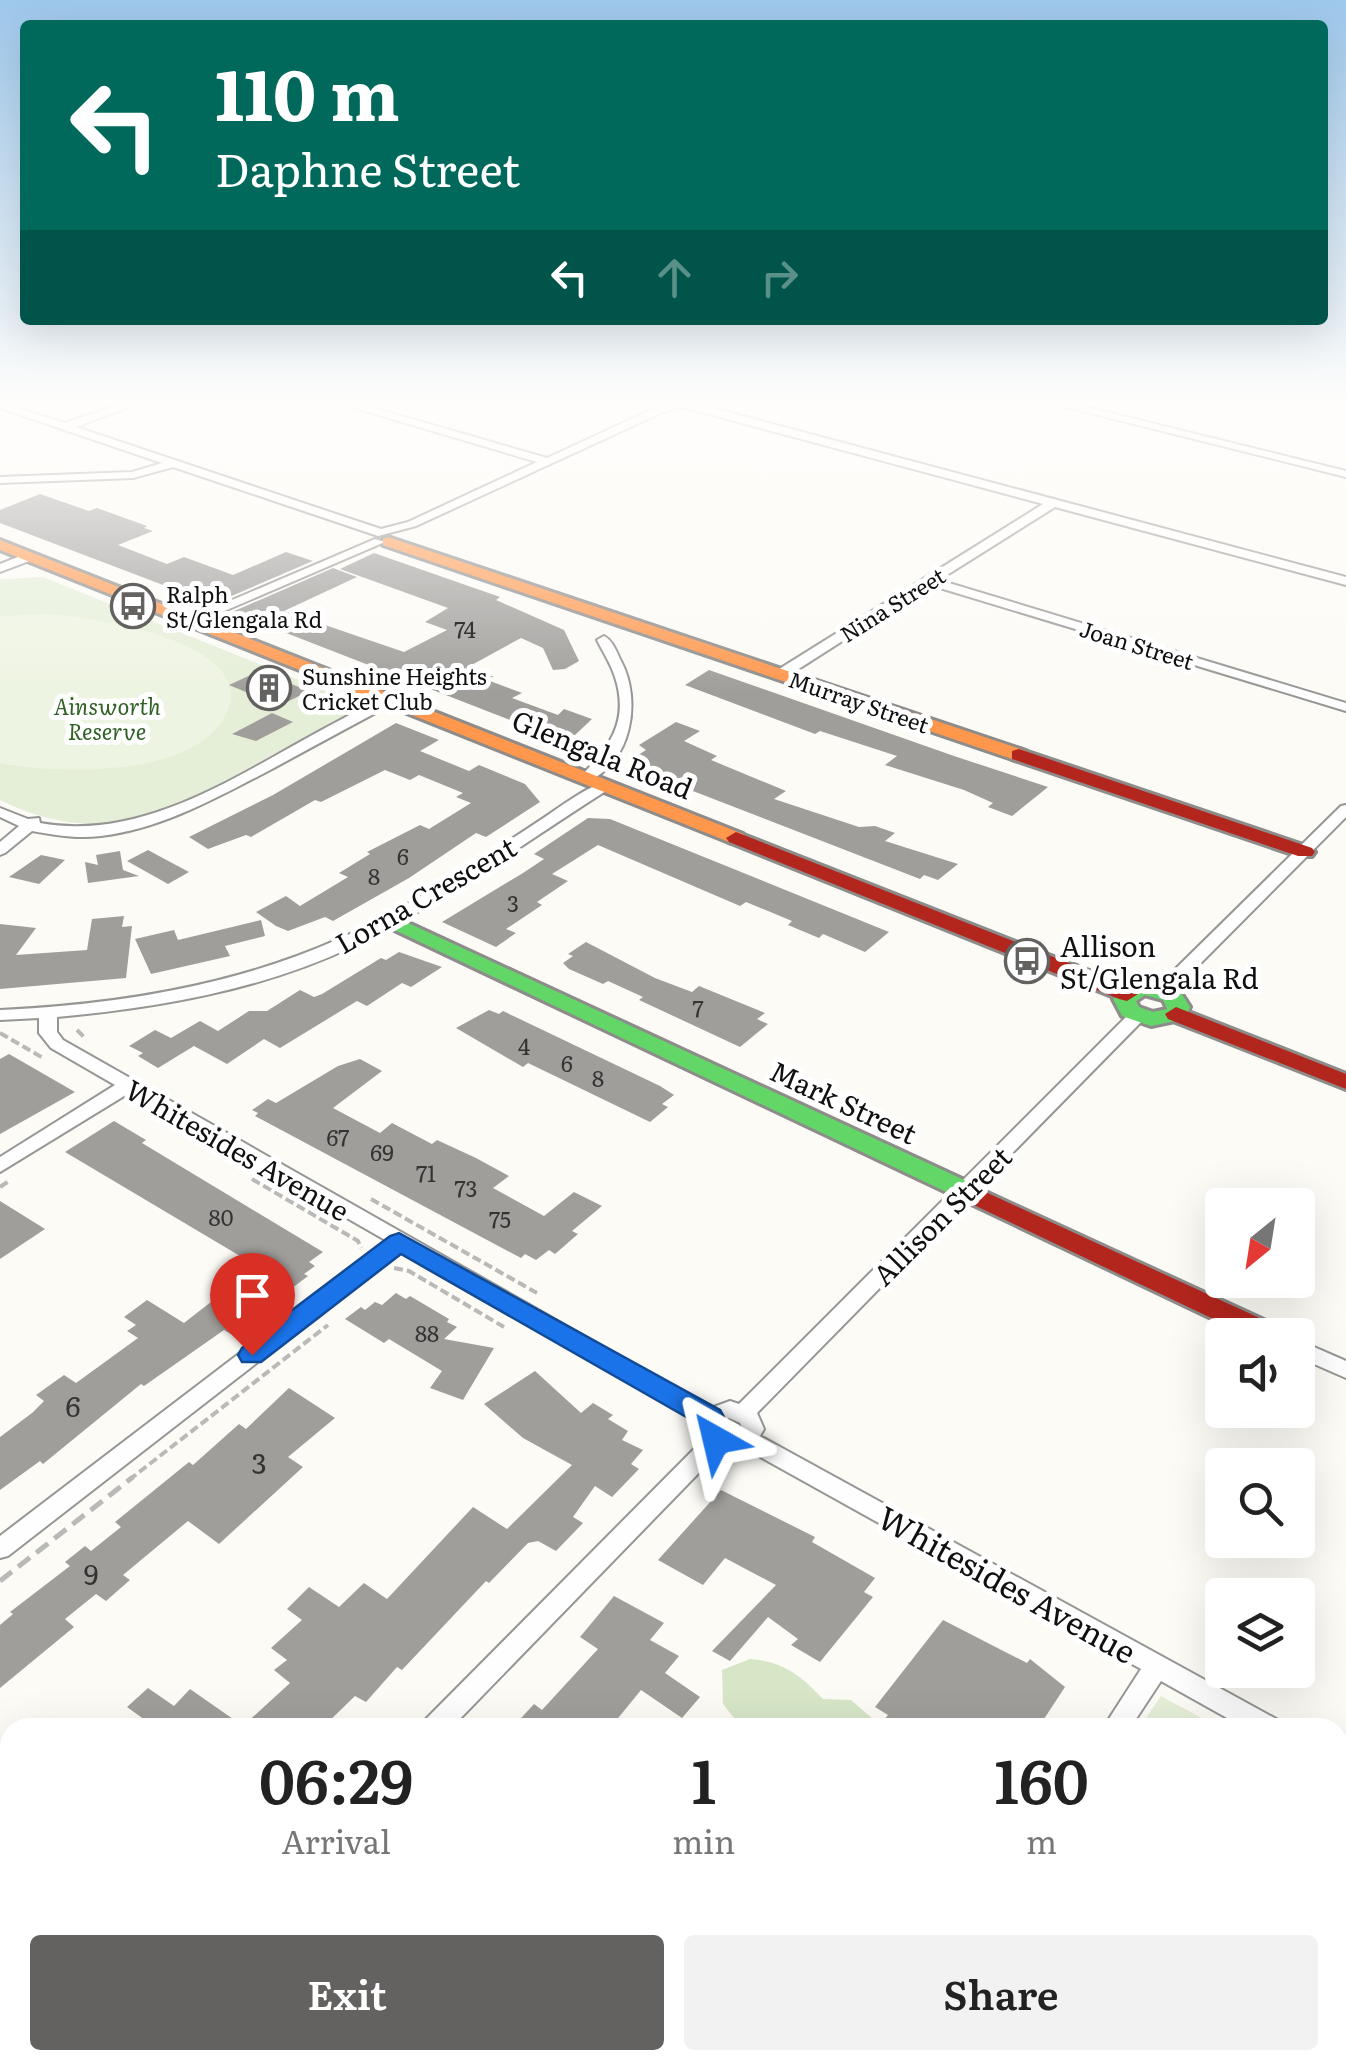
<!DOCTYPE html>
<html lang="en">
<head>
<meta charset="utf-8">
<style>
	:root { --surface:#fff; --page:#f2f2f2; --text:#222; --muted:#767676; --accent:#636260 }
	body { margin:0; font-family:Literata,serif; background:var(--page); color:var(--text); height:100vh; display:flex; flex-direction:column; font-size:38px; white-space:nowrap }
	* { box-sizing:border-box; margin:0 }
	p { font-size:32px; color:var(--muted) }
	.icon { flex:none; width:55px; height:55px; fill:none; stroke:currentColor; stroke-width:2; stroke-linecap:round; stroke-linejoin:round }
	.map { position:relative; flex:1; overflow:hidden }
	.side { position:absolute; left:0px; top:1718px; width:1348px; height:352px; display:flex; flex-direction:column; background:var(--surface); border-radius:30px 30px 0 0; box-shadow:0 10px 40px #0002 }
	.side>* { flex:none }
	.hud { position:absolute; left:20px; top:20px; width:1308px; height:305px; border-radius:10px; box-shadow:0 10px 40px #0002; background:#00695c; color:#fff; overflow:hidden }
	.needle { width:65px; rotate:210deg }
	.fabs { position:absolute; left:1205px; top:1188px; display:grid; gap:20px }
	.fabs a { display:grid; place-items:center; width:110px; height:110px; border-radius:10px; background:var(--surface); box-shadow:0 10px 40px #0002; font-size:50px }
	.pin { position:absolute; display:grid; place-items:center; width:85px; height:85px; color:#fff; margin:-102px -42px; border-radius:50% 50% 50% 0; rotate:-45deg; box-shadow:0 0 10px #0007 }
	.pin .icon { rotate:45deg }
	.me { position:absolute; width:110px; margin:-55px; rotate:323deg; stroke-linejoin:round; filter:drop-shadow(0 0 8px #0008) }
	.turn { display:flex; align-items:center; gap:35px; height:210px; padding:0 30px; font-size:45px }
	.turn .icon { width:130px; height:130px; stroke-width:2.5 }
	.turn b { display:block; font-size:70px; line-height:85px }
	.lanes { display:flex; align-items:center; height:95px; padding:0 30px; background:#0003; justify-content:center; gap:50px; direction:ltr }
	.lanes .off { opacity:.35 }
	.eta { display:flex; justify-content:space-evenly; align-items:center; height:170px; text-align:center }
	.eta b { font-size:60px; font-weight:600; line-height:70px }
	.cta { display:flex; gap:20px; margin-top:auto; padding:20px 30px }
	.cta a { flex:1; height:115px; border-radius:10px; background:var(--accent); color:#fff; font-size:40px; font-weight:600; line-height:115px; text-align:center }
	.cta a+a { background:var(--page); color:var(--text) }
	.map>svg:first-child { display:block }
	.green { fill:#e5efd8 }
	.forest { fill:#d6e6c7 }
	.pitch { fill:#eef4e2 }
	.building { fill:#a09e9b }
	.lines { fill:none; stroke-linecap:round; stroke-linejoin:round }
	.street-casing { stroke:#969694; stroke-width:4 }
	.fast-casing { stroke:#8d8c8a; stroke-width:6 }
	.slow-casing { stroke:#8d8c8a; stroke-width:6 }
	.jam-casing { stroke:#8d8c8a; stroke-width:6 }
	.path-far2 { stroke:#b9b9b8; stroke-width:2.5; stroke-dasharray:6 4; stroke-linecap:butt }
	.path-far1 { stroke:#b9b9b8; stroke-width:4; stroke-dasharray:9 4; stroke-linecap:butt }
	.path { stroke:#b9b9b8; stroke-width:5; stroke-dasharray:15 8; stroke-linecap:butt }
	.street { fill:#fffefe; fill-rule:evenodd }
	.fast { fill:#63d668; fill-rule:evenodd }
	.slow { fill:#ff974d; fill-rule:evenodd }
	.jam { fill:#b3261e; fill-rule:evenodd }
	.route { fill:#1a73e8; stroke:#114b97; stroke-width:2.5 }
	.labels { text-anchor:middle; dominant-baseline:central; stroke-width:10; stroke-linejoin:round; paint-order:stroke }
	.far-poi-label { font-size:22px; fill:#101010; stroke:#fff; text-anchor:start }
	.far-street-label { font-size:22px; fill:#101010; stroke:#fff }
	.number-label { font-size:22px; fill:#343433 }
	.far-park-label { font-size:22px; font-style:italic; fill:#316126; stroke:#fff }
	.street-label { font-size:28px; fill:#101010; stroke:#fff }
	.poi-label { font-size:28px; fill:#101010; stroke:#fff; text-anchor:start }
	.near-number-label { font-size:28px; fill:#343433 }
	.near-street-label { font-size:32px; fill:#101010; stroke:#fff }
</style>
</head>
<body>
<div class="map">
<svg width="1346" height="2069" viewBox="0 0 1346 2069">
	<rect width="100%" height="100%" fill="#fcfbf6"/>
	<path class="green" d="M43 577 361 705C339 727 302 740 274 754 176 807 111 854 0 800V579Z
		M1161 1696 1218 1727H1140Z
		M1338 1795 1346 1800V2069H913L919 2060H1338Z"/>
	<path class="forest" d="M750 1659C782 1661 801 1675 823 1699L851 1700 874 1720 858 1727H741L723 1704 722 1670Z"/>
	<path class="pitch" d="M45 614C87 616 268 641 224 718 190 778 58 774 0 763V616Z"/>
	<path class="building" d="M40 494 89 511 97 508 147 526 144 528 153 531 118 545 167 564 184 557 233 575 286 552 313 561 213 604 0 523V510Z
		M374 553 500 597 496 600 564 630 579 661 565 669 553 670 543 648 521 638 468 667 494 677 482 678 522 693 512 698 558 715 564 709 592 719 575 735 536 730 232 612 333 568 357 577 284 611 404 652 447 630 425 622 448 608 340 569Z
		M709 670 954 756 1048 787 1012 816 988 807 993 803 964 790 885 765 897 756 820 731 815 734 685 685Z
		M259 671 309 691 279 706 229 685Z
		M272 713 293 722 256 741 232 734Z
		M676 722 700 731 684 741 717 756 711 760 786 791 774 799 859 827 875 826 895 833 885 841 958 864 938 880 924 875 920 879 636 769 647 762 635 757 646 750 639 745Z
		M396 723 439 740 420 751 469 771 479 765 525 784 540 802 486 837 476 833 409 878 333 921 325 917 288 931 276 926 256 912 286 896 300 906 348 877 339 873 370 854 367 852 420 825 429 829 471 803 456 797 463 793 419 775 410 780 385 770 321 802 315 800 251 837 246 835 208 849 189 837 273 795Z
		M588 818 610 819 889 932 865 952 823 934 819 938 788 925 792 921 746 902 740 906 598 845 552 874 568 881 537 902 542 905 506 929 516 933 496 947 442 922 523 873 544 859 534 854Z
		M148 850 159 856 189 872 168 884 127 861Z
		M120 851 123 870 139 876 88 883 85 862 98 865 96 855Z
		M41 855 65 860 39 884 9 877Z
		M124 916 122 927 132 926 126 978 0 989V924L36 928 16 955 87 950 92 919Z
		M261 920 265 936 225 946 230 956 151 974 135 939 174 930 178 940Z
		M586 942 655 978 692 992 699 986 765 1013 757 1019 768 1024 740 1047 639 1000 643 997 608 981 603 984 569 969 563 963 573 956 568 954Z
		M399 952 442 967 411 987 402 983 367 1006 357 1001 280 1048 264 1039 227 1064 194 1046 158 1068 138 1056 143 1053 129 1046 155 1030 171 1038 200 1021 218 1031 249 1011H267L300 990 314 997 322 994 381 958 386 960Z
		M489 1010 499 1014 503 1011 660 1086 674 1095 662 1104 668 1107 650 1122 528 1063 523 1067 456 1028Z
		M9 1054 75 1092 0 1134V1059Z
		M360 1059 382 1071 333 1108 380 1133 392 1123 432 1144 437 1140 476 1158 509 1176 493 1188 544 1216 574 1192 602 1206 572 1231 578 1234 555 1254 549 1250 536 1260 525 1254 521 1258 255 1116 258 1113 252 1110 268 1099 276 1103 338 1066Z
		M114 1121 146 1140 142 1143 323 1252 309 1262 315 1266 304 1274 308 1276 231 1334 224 1330 144 1386 141 1384 43 1464 40 1461 0 1490V1437L32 1413 44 1401 36 1395 64 1375 76 1383 138 1338 127 1331 136 1325 124 1317 147 1300 184 1323 257 1266 65 1152Z
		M0 1201 45 1229 0 1259Z
		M396 1293 406 1299 410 1296 449 1319 447 1322 457 1327 444 1339 494 1348 463 1400 430 1388 442 1371 389 1339 384 1343 345 1319 361 1307 365 1310 375 1302 382 1305Z
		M535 1371 581 1413 593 1403 613 1415 608 1419 628 1431 622 1440 643 1450 631 1464 639 1469 612 1497 595 1486 573 1517 583 1523 556 1551 538 1541 528 1543 489 1583 486 1581 402 1670 397 1667 366 1702 355 1696 322 1728H156L127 1707 148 1688 174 1706 190 1689 243 1726 290 1683 274 1670 287 1660 271 1648 302 1620 287 1609 309 1587 339 1607 364 1583 387 1599 473 1507 507 1529 572 1465 523 1438 484 1404Z
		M289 1388 335 1418 288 1457 303 1467 219 1544 188 1521 123 1575 130 1580 106 1601 96 1594 65 1619 74 1627 0 1688V1625L13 1614 10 1612 70 1566 65 1562 85 1546 91 1551 121 1527 115 1522 189 1462 193 1465 239 1424 246 1429Z
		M721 1490 815 1537 812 1542 875 1578 864 1592 873 1597 820 1662 791 1645 798 1639 768 1617 730 1661 712 1651 776 1585 725 1558 703 1585 658 1560Z
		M614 1596 664 1623 650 1640 679 1656 665 1673 700 1697 682 1718 641 1690 610 1728H512L534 1704 542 1710 598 1649 580 1637Z
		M943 1620 1027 1663 1030 1659 1065 1687 1038 1728H877L888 1715 875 1707Z"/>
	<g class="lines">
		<defs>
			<path id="street" d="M0 403 65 423 124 403H140L76 427 381 529 408 522 537 462 338 403H356L547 458 653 409 670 403H694L1346 577V585L1055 507 939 580 1346 703V711L930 585 786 677H776V671L1043 504 682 407 661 413 416 526 378 536 173 467 133 478 0 483V477L132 472 162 463 0 408Z
				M1050 403H1070L1346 471V477Z
				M375 539 385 542 194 624 183 621Z
				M28 553 32 554V560L0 572V564Z
				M604 636C613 641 616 651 621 661 642 700 632 764 586 782L579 778C608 748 630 723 615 677 611 664 603 652 597 640Z
				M389 696 394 697V703C353 725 312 747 272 769 218 797 162 829 101 836 77 839 55 835 32 831L5 853 0 855V842L19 826 0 817V808L28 819 39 818 40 823C144 842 239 774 327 727 347 717 368 703 389 696Z
				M604 782 609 783V789C525 842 444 903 354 946 261 990 158 1008 57 1017V1032L63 1040 711 1408 730 1401 739 1404 1131 1012H1143L1146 1016 1143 1020 757 1413 764 1429 760 1436 1278 1720 1281 1728H1245L1161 1681 1130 1728H1103L1141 1669 746 1449 731 1452 721 1450 451 1728H422L425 1720 703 1440 697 1430 698 1421 402 1250 8 1556 0 1558V1536L387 1241 129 1093 0 1172V1157L115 1085 51 1048 39 1033V1018L0 1020V1010C147 1003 289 976 416 899 458 874 498 848 539 821 559 808 581 790 604 782ZM729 1418 740 1423 742 1428 734 1435 726 1434 719 1428 720 1422Z
				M1346 805V817L1169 995H1157L1154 991 1157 987 1341 806Z
				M1298 1340 1346 1361V1378L1298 1357Z
				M1338 1754 1346 1756V1782L1338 1778Z
				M87 2060H122L118 2069H83Z
				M869 2060H901L897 2069H865Z"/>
			<path id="fast" d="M391 915 975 1185 978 1191 975 1197H957L384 925 381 921 384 917Z
				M1142 981 1179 990 1190 1007 1184 1019 1151 1026 1122 1016 1113 999ZM1145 995 1163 1000 1167 1009 1153 1012 1139 1007 1136 1001Z"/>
			<path id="slow" d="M388 537 1026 751 1028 755 1019 761 1012 759 383 545V539Z
				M0 540 743 834 746 838 736 844 729 842 0 550Z"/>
			<path id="jam" d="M1019 749 1312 848 1315 852 1312 856H1298L1012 759V751Z
				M736 832 1135 989 1138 994 1127 1001 1119 999 729 842 726 838Z
				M1176 1007 1346 1074V1089L1168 1019 1165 1014Z
				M966 1183 1281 1328 1284 1335H1247L957 1197 954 1191 957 1185Z"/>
		</defs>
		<use href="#street" class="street-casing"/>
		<use href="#fast" class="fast-casing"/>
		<use href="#slow" class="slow-casing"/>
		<use href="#jam" class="jam-casing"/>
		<path class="path-far2" d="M1278 403 1307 408 1319 403"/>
		<path class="path-far1" d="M77 1030 84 1037
			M0 1033 43 1058
			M252 1179 358 1241 361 1248
			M0 1187 9 1181
			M371 1199 537 1293
			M394 1268 409 1271 504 1327
			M129 1480 328 1325"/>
		<path class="path" d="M0 1581 133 1477"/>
		<use href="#street" class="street"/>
		<use href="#fast" class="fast"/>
		<use href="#slow" class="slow"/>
		<use href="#jam" class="jam"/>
	</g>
	<linearGradient id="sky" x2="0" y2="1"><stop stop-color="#9ec8ec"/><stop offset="0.58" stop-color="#fefdfb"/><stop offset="1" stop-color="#fefdfb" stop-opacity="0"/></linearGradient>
	<rect width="1346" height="693" fill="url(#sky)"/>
	<path class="route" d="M399 1233 720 1410 724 1417 722 1428 730 1440 726 1448C709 1454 701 1445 693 1430L695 1422 401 1254 261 1362H242L238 1355 242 1348 390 1236Z"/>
	<defs>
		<symbol id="bus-ring" viewBox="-11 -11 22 22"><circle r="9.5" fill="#fff" stroke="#636260" stroke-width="1.5"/><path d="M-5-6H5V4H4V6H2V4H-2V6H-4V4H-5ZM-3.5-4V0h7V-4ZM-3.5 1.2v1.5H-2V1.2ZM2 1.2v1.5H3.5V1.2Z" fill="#636260"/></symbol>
		<symbol id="building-ring" viewBox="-11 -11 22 22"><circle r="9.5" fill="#fff" stroke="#636260" stroke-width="1.5"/><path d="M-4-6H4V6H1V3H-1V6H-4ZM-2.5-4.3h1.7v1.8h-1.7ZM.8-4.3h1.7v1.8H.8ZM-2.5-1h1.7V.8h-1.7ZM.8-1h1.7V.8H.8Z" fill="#636260"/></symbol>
	</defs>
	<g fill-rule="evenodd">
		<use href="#bus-ring" x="108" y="581" width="50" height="50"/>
		<use href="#building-ring" x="244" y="663" width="50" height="50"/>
		<use href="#bus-ring" x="1002" y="936" width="50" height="50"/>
	</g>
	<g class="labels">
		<g class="far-poi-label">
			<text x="166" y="593">Ralph<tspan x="166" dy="25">St/Glengala Rd</tspan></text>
			<text x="302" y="675">Sunshine Heights<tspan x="302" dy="25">Cricket Club</tspan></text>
		</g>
		<g class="far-street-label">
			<text transform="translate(892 604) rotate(-32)">Nina Street</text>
			<text transform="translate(1137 644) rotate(17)">Joan Street</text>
			<text transform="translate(859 701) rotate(19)">Murray Street</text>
		</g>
		<g class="number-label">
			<text x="465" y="628">74</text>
			<text x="403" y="855">6</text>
			<text x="374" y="875">8</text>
			<text x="513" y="902">3</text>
			<text x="698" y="1007">7</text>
			<text x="524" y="1045">4</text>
			<text x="567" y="1062">6</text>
			<text x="598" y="1077">8</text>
			<text x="338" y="1136">67</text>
			<text x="382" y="1151">69</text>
			<text x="426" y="1172">71</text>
			<text x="466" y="1187">73</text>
			<text x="221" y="1216">80</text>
			<text x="500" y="1218">75</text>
			<text x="427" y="1332">88</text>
		</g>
		<g class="far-park-label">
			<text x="107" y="705">Ainsworth<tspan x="107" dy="25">Reserve</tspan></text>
		</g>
		<g class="street-label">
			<text transform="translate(603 753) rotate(22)">Glengala Road</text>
			<text transform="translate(425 894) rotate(-30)">Lorna Crescent</text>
			<text transform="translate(844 1101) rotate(25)">Mark Street</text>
			<text transform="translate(238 1149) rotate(30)">Whitesides Avenue</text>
			<text transform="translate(941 1215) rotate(-45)">Allison Street</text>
		</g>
		<g class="poi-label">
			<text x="1060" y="945">Allison<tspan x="1060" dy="32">St/Glengala Rd</tspan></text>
		</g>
		<g class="near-number-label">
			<text x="73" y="1405">6</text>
			<text x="259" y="1462">3</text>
			<text x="91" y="1573">9</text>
		</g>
		<g class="near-street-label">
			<text transform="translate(1008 1583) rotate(29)">Whitesides Avenue</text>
		</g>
	</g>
</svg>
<div class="fabs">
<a><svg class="needle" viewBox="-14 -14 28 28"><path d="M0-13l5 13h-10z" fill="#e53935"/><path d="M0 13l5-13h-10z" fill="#767676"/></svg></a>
<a><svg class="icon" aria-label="sound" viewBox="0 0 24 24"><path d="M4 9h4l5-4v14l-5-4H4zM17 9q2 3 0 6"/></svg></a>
<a><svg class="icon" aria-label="search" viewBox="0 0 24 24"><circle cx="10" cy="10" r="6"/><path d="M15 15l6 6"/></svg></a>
<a><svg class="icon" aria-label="layers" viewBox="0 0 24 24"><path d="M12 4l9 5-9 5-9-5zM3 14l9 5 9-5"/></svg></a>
</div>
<div class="pin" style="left:252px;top:1355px;background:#d93025"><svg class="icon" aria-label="arrive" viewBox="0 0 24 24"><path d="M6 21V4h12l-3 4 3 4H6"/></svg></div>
<svg class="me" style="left:716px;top:1440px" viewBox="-20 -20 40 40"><path d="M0-17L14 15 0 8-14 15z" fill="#1a73e8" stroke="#fff" stroke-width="4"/></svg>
<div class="hud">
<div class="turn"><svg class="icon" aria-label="left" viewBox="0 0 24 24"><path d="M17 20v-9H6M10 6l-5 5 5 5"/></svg><div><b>110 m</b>Daphne Street</div></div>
<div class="lanes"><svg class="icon" aria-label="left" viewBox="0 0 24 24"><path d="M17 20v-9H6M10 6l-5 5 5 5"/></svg><svg class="icon off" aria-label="ahead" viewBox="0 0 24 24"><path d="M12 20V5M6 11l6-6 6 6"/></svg><svg class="icon off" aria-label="right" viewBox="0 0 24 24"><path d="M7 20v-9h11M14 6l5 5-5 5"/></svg></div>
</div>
<section class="side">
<div class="eta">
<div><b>06:29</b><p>Arrival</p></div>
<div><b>1</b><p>min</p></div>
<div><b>160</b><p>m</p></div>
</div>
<div class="cta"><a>Exit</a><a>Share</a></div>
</section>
</div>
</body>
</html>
